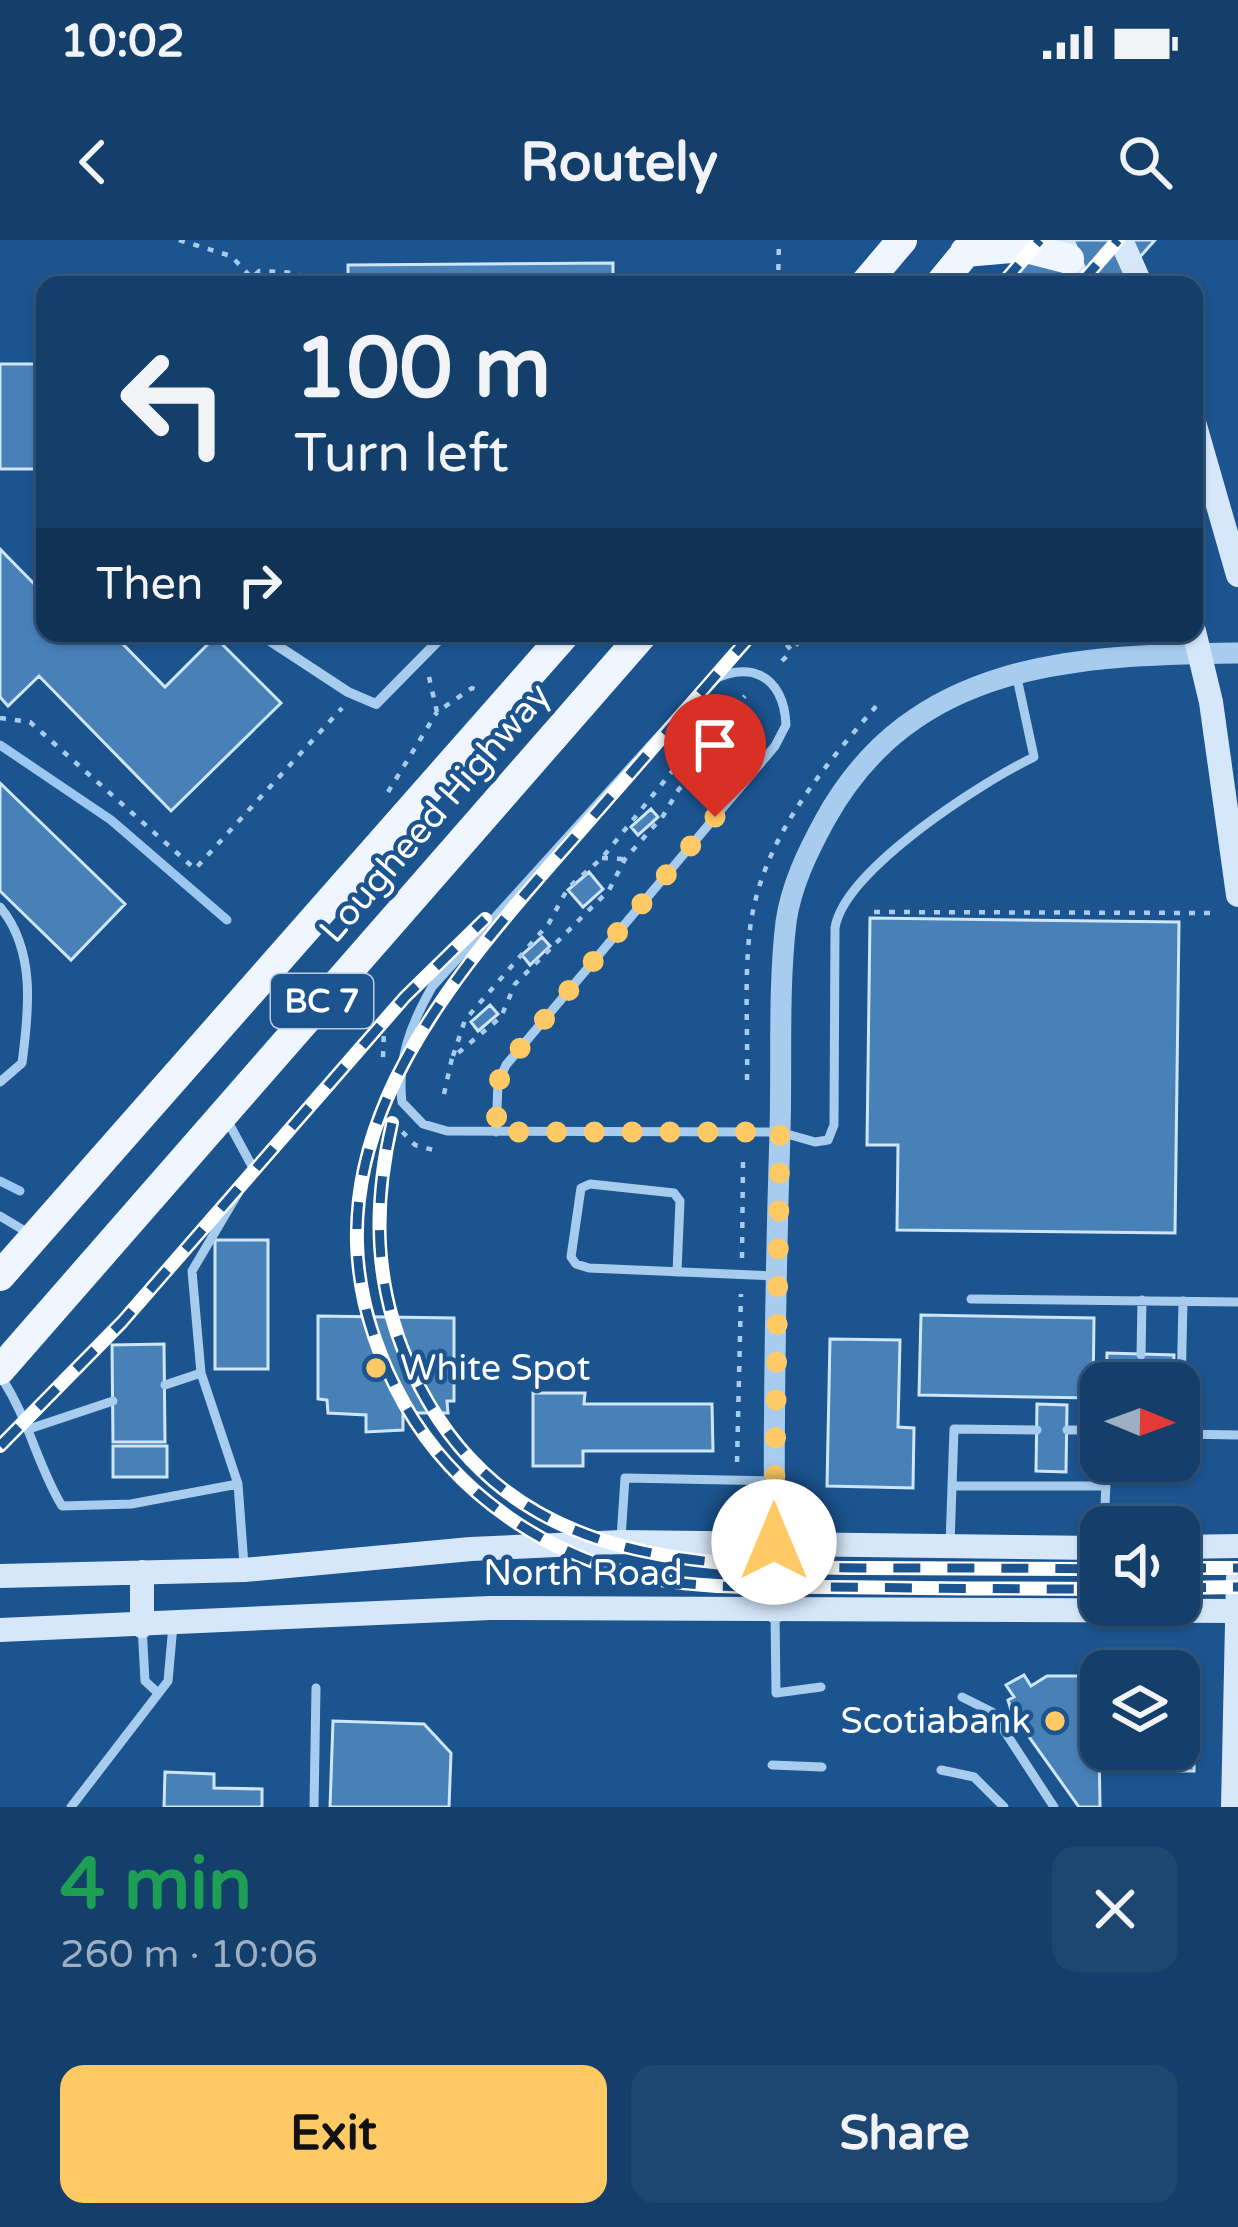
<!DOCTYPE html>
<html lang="en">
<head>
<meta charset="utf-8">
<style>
	:root { --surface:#143f6b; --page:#1d4671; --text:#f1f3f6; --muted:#9dafc1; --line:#33587e; --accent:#ffca66 }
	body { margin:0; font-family:"Varela Round",sans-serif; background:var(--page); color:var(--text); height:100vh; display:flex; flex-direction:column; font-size:45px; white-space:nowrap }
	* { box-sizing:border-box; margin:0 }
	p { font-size:39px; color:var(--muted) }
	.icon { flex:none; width:66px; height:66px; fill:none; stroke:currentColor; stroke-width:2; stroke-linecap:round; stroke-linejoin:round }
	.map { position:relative; height:1567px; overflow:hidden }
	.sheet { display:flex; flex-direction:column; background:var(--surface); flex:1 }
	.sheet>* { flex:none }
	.guide { position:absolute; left:36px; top:36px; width:1167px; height:366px; border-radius:24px; box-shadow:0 3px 9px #0004,0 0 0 3px var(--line); background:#143f6b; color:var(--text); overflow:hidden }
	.needle { width:78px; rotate:91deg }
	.controls { position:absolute; left:1080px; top:1122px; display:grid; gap:24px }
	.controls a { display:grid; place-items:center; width:120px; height:120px; border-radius:24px; background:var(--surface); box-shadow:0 3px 9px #0004,0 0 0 3px var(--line); font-size:60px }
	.pin { position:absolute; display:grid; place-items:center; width:102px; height:102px; color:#fff; margin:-123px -51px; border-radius:50% 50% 50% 0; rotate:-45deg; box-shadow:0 0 12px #0007 }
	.pin .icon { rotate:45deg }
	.me { position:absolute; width:132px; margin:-66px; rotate:0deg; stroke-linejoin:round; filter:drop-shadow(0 0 9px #0008) }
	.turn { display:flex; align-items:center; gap:42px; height:252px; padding:0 60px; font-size:54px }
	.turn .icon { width:156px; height:156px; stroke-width:2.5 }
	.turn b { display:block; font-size:84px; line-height:102px }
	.then { display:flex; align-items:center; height:114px; padding:0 60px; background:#0003; gap:24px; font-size:45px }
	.round { display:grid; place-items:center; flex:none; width:126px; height:126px; border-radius:24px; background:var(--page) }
	.headline { display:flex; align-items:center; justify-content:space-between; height:204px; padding:0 60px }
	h1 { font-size:72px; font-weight:700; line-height:90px; color:#1e9e55 }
	.action { display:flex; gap:24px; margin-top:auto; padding:24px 60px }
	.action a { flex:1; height:138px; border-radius:24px; background:var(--accent); color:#111; font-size:48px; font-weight:700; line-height:138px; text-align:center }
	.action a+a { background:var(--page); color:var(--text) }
	.status { display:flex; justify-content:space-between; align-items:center; height:84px; padding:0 60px; background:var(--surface); direction:ltr }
	.status svg { height:33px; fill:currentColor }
	header { display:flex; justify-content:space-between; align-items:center; height:156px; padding:0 60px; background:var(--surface); font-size:54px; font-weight:700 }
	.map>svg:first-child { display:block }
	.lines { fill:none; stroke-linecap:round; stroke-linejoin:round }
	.stream { stroke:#9bc7f0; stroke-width:9 }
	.building { fill:#4880b8; stroke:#cfe5fa; stroke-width:3 }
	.path { stroke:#a8ccee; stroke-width:4.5; stroke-dasharray:6 9; stroke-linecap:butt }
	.service { stroke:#a8ccee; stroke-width:9 }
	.pedestrian { stroke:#a8ccee; stroke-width:10 }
	.tertiary { stroke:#a8ccee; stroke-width:21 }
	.secondary { stroke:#d6e7fa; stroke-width:24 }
	.primary { stroke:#f0f6ff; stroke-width:30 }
	.rail-casing { stroke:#fff; stroke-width:14 }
	.rail { stroke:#1b548f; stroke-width:9; stroke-dasharray:27; stroke-linecap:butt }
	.route { stroke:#ffca66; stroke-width:21; stroke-dasharray:0 37.8 }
	.poi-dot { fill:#ffca66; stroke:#1b548f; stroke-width:4.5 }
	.labels { text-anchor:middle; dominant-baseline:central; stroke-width:9; stroke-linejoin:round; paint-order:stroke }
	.shield { fill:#1b548f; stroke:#bcd; stroke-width:3 }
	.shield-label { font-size:33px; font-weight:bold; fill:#fff }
	.street-label { font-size:36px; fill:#fff; stroke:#1b548f }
	.poi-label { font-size:36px; fill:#fff; stroke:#1b548f; text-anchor:start }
</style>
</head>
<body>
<div class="status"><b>10:02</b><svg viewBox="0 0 49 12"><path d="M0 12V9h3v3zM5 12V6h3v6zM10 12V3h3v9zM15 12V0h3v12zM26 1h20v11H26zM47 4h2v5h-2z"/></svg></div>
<header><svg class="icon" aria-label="back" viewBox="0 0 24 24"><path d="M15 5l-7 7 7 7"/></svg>Routely<svg class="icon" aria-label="search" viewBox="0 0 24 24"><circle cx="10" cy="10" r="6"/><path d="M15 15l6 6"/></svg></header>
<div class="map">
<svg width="1238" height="1567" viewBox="0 0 1238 1567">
	<rect width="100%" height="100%" fill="#1b548f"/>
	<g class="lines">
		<path class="stream" d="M0 505 111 580 227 680
			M0 941 20 951"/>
	</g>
	<path class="building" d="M1033 0H1155L1115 45H995Z
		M613 23V45H348V25Z
		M0 124H45V229H0Z
		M0 309 45 355V393H112L165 447 215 397 281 463 171 571 39 436 8 466 0 457Z
		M706 503 713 512 692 530 685 521Z
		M0 543 125 664 71 720 0 651Z
		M651 569 658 577 638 595 631 587Z
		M589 632 603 649 583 667 568 650Z
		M870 678 1179 682 1175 993 897 990 898 905H867Z
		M542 697 550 706 530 725 522 715Z
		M490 765 498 774 478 791 471 782Z
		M215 1000H268V1129H215Z
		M921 1075 1094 1078 1093 1158 919 1155Z
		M318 1076 454 1078V1161H447L448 1173H403V1190L366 1192V1175L328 1173 327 1160 318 1159Z
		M830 1099 900 1100 898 1187 914 1188 913 1248 827 1246Z
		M164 1104 165 1202H113L112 1105Z
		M1107 1113 1174 1115 1173 1143H1106Z
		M533 1153H585L584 1164H712L713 1211H583V1226H533Z
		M1037 1164 1067 1165 1066 1232 1036 1231Z
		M113 1206H167V1237H113Z
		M1179 1434H1195L1194 1531H1107V1509H1179Z
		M1024 1435 1031 1446 1047 1436H1098L1100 1567H1079L1012 1473 1008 1460 1014 1457 1006 1445Z
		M333 1481 424 1484 451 1513 449 1567H330Z
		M165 1532 214 1534V1548L262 1549V1567H164Z"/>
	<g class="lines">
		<path class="path" d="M179 0 231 16 252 38 259 31 297 33 313 45
			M778 45 779 0
			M777 393 792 411 805 393
			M782 421 792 411
			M429 437 437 472 472 448 477 450
			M0 478 30 482 195 629 342 468
			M388 552 437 472
			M602 618 625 619
			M874 672 1214 673
			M356 764 384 788 383 818
			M453 816 465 780 549 683 568 648 602 618 683 518 725 479
			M747 840C748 790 744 738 750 689 761 600 822 529 878 464
			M444 854 452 818 501 777 515 744 609 650 625 619 663 576 679 549 719 513 725 479 745 456
			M392 881 415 905 437 911
			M742 1018 743 922
			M737 1222 741 1054"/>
		<path class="service" d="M0 667C36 710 29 771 22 823L0 842
			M226 878 253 928 192 1031 201 1133 238 1244
			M496 892 498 843 506 825 775 506 786 485C784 434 747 418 706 444L432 747C411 784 397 819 402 862L423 884 447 891 780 892 815 902 828 900 834 885 835 688C844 630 982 542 1034 517L1017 438
			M0 976 30 994
			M677 1032 680 961 674 953 590 944 581 948 571 1017 576 1024 589 1028 775 1036
			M971 1059 1238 1062
			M1141 1115 1142 1060
			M1 1137C29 1179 37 1225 62 1266L131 1264 238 1244 244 1325
			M165 1145 201 1133
			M32 1188 113 1161
			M1037 1190 954 1189 952 1246H1106
			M1067 1190H1101
			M1179 1194 1238 1195
			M1180 1194 1183 1061
			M1104 1287 1107 1221
			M621 1298 625 1238 774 1241
			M950 1305 952 1246
			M775 1373 776 1453 821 1447
			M142 1386 145 1441 157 1452
			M962 1457 992 1472 1054 1567
			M772 1525 822 1527
			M941 1530 974 1537 1004 1567
			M71 1567 168 1441 173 1385
			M314 1567 316 1448"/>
		<path class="pedestrian" d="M258 393 348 452 376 464 438 401"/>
		<path class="tertiary" d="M775 1373C773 1212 775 1051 780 891 782 822 778 750 786 682 791 646 808 611 825 580 913 420 1077 415 1238 413"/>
		<path class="secondary" d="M1062 0 1080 45
			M1121 0 1141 45
			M1194 182 1238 335
			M1194 391 1211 462 1238 655
			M1179 1307 1238 1306
			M0 1336 244 1330 471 1309 621 1302 1101 1308
			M142 1386V1332
			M0 1390 490 1368 1238 1371
			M1233 1567 1238 1338"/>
		<path class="primary" d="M965 12 1022 7 1069 19
			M864 45 902 0
			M939 45 976 0
			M0 1036 566 393
			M0 1130 644 393"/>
		<defs>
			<path id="rail" d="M1001 45 1040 0
				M1079 45 1118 0
				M753 393C693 461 634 530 574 598 429 762 277 938 405 1165 456 1255 549 1317 649 1338 708 1350 769 1346 829 1347 920 1348 1010 1349 1101 1349
				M392 883C372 970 374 1049 412 1131 500 1321 682 1327 864 1328 943 1328 1022 1328 1101 1329
				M0 1206 122 1082 405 757 485 679
				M1179 1328H1238
				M1179 1348 1238 1347"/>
		</defs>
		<use href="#rail" class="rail-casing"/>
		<use href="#rail" class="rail"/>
	</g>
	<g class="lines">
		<path class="route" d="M715 577 506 825 498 843 496 892H780L774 1302"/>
	</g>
	<g class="poi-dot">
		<circle cx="376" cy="1128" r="12"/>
		<circle cx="1055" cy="1481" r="12"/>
	</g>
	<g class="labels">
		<rect class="shield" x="271" y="734" width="102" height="54" rx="9"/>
		<g class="shield-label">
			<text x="322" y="761">BC 7</text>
		</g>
		<g class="street-label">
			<text transform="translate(435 573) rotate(-49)">Lougheed Highway</text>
			<text x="583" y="1333">North Road</text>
		</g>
		<g class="poi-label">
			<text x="400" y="1128">White Spot</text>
			<text x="1031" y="1481" text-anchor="end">Scotiabank</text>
		</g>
	</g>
</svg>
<div class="controls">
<a><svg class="needle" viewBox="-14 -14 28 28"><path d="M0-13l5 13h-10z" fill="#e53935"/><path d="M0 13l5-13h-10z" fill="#9dafc1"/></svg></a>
<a><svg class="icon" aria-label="sound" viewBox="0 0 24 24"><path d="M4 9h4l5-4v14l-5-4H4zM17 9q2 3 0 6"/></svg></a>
<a><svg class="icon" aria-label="layers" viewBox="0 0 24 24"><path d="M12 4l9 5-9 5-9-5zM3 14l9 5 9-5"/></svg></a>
</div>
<div class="pin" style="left:715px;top:577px;background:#d93025"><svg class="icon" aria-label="arrive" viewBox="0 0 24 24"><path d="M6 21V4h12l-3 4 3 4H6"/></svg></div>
<svg class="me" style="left:774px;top:1302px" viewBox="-20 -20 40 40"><circle r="19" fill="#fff"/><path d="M0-13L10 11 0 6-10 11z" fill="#ffca66"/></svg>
<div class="guide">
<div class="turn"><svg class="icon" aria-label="left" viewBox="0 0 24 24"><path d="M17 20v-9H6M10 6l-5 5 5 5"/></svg><div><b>100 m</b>Turn left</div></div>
<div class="then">Then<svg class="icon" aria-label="right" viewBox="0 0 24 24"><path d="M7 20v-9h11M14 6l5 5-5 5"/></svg></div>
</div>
</div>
<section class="sheet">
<div class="headline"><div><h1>4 min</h1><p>260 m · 10:06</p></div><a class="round"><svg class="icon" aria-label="close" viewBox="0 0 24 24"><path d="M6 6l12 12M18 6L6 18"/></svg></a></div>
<div class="action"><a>Exit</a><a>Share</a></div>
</section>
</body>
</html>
